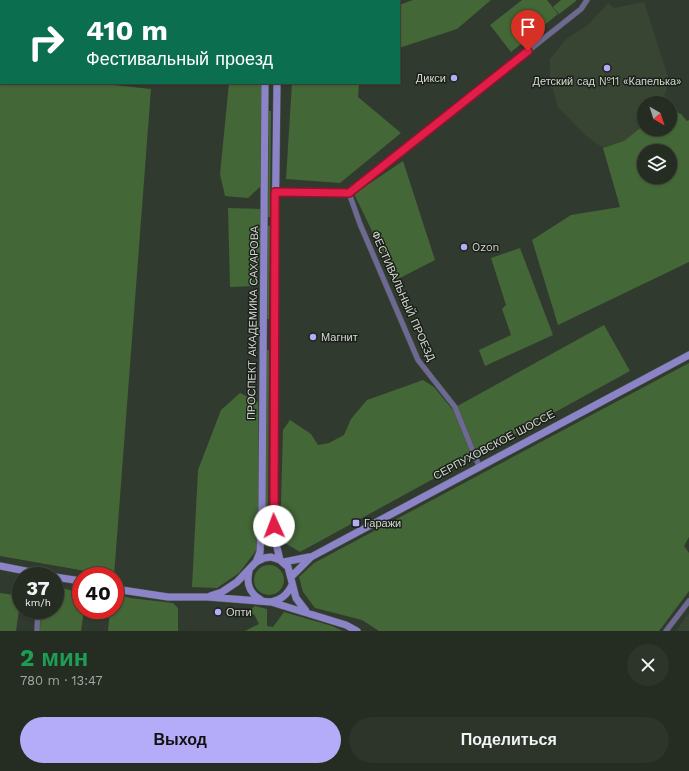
<!DOCTYPE html>
<html lang="ru">
<head>
<meta charset="utf-8">
<style>
	:root { --surface:#252c22; --page:#2d342a; --text:#f1f3f6; --muted:#a3a7a5; --line:#424840; --accent:#b4acf9 }
	body { margin:0; font-family:"Work Sans",sans-serif; background:var(--page); color:var(--text); height:100vh; display:flex; flex-direction:column; font-size:15px; white-space:nowrap }
	* { box-sizing:border-box; margin:0 }
	p { font-size:13px; color:var(--muted) }
	.icon { flex:none; width:22px; height:22px; fill:none; stroke:currentColor; stroke-width:2; stroke-linecap:round; stroke-linejoin:round }
	.map { position:relative; height:631px; overflow:hidden }
	.side { display:flex; flex-direction:column; background:var(--surface); flex:1 }
	.side>* { flex:none }
	.top-card { position:absolute; left:0px; top:0px; width:400px; height:84px; box-shadow:0 1px 3px #0004,0 0 0 1px var(--line); background:#0b6e4f; color:#fff; overflow:hidden }
	.needle { width:26px; rotate:141deg }
	.fabs { position:absolute; left:637px; top:96px; display:grid; gap:8px }
	.fabs a { display:grid; place-items:center; width:40px; height:40px; border-radius:50%; background:var(--surface); box-shadow:0 1px 3px #0004,0 0 0 1px var(--line); font-size:20px }
	.speed { position:absolute; left:12px; top:567px; display:flex; gap:8px; font-size:20px; font-weight:700; text-align:center }
	.speed>* { display:grid; place-content:center; width:52px; height:52px; border-radius:50%; background:var(--surface); box-shadow:0 1px 3px #0004,0 0 0 1px var(--line); line-height:1 }
	.speed small { font-size:10px; font-weight:400 }
	.speed .limit { border:6px solid #d22; background:#fff; color:#111 }
	.pin { position:absolute; display:grid; place-items:center; width:34px; height:34px; color:#fff; margin:-41px -17px; border-radius:50% 50% 50% 0; rotate:-45deg; box-shadow:0 0 4px #0007 }
	.pin .icon { rotate:45deg }
	.me { position:absolute; width:44px; margin:-22px; rotate:358deg; stroke-linejoin:round; filter:drop-shadow(0 0 3px #0008) }
	.turn { display:flex; align-items:center; gap:14px; height:84px; padding:0 20px; font-size:18px }
	.turn .icon { width:52px; height:52px; stroke-width:2.5 }
	.turn b { display:block; font-size:28px; line-height:34px }
	.round { display:grid; place-items:center; flex:none; width:42px; height:42px; border-radius:21px; background:var(--page) }
	.overview { display:flex; align-items:center; justify-content:space-between; height:68px; padding:0 20px }
	h1 { font-size:24px; font-weight:700; line-height:30px; color:#1e9e55 }
	.primary-button { display:flex; gap:8px; margin-top:auto; padding:8px 20px }
	.primary-button a { flex:1; height:46px; border-radius:24px; background:var(--accent); color:#111; font-size:16px; font-weight:700; line-height:46px; text-align:center }
	.primary-button a+a { background:var(--page); color:var(--text) }
	.map>svg:first-child { display:block }
	.built { fill:#384533 }
	.green { fill:#446737; fill-rule:evenodd }
	.lines { fill:none; stroke-linecap:round; stroke-linejoin:round }
	.street-casing { stroke:#4e574b; stroke-width:6 }
	.secondary-casing { stroke:#4e574b; stroke-width:8 }
	.street { stroke:#6e6994; stroke-width:5 }
	.secondary { stroke:#8c84c8; stroke-width:7 }
	.route-casing { stroke:#92132f; stroke-width:10 }
	.route { stroke:#e11d48; stroke-width:7 }
	.poi-dot { fill:#b4acf9; stroke:#1c201a; stroke-width:1.5 }
	.labels { text-anchor:middle; dominant-baseline:central; stroke-width:3; stroke-linejoin:round; paint-order:stroke }
	.poi-label { font-size:11px; fill:#d3dad1; stroke:#1c201a; text-anchor:start }
	.street-label { font-size:11px; fill:#d3dad1; stroke:#1c201a }
</style>
</head>
<body>
<div class="map">
<svg width="689" height="631" viewBox="0 0 689 631">
	<rect width="100%" height="100%" fill="#313a2e"/>
	<path class="built" d="M644 2 669 80 666 92 660 103H644V125L624 141 603 148 585 135 558 107 550 78V59L566 39 588 25 608 3 614 8Z
		M689 613V631H676Z"/>
	<path class="green" d="M0 0H151L1 1V83H94L151 89 114 576 0 556Z
		M413 0H491L457 29 399 48V5Z
		M522 0H547L558 14 511 52 490 25Z
		M561 0H576V1L559 14 553 7Z
		M229 83H262L261 186 248 198 225 196 220 174Z
		M292 83H359L358 97 401 133 340 183 286 179Z
		M670 109 681 114 687 121 689 120V262L558 325 532 240 571 215 620 207 603 148 624 141 644 125V129H670ZM644 151H670V177H644Z
		M269 111H271L270 217H268Z
		M403 161 435 260 396 280 354 194Z
		M228 208 266 209 255 286 230 287Z
		M268 226H270L269 319H267Z
		M520 248 553 335 485 366 479 350 511 335 502 309 506 305 491 258Z
		M604 325 630 371 300 552 280 540 283 430 290 420 311 434 318 445 329 443 344 435 351 419 367 400 423 380 434 387 452 409Z
		M266 350H269L268 507H265Z
		M689 363V537L684 546 689 553V591L659 631H379L362 620 315 608 303 592 299 577 314 563Z
		M240 393 258 402 260 518 258 548 239 573 217 588 192 587 198 470 221 410Z
		M254 580a15 15 0 1 1 30 0a15 15 0 1 1-30 0Z
		M55 586 81 593V610H84L81 631H40L41 610H55Z
		M0 593 21 596 16 631H0Z
		M120 595 130 598 173 603 178 608V631H108L110 610H115V598Z
		M255 606 267 609V626L273 627 284 612 332 626 343 631H245L259 624 254 614 251 615 250 610Z"/>
	<g class="lines">
		<defs>
			<path id="street" d="M275 192 349 193 581 9 587 0
				M349 193 360 224 418 360 455 407 479 466
				M262 512H274
				M37 631 38 610
				M666 631 689 601"/>
			<path id="secondary" d="M265 0V1
				M279 0V1
				M338 1 344 0
				M277 83 274 324V512L275 539 280 560
				M256 562 260 552 262 512 265 83
				M284 562 309 557
				M0 566 51 576
				M249 571C246 584 249 593 261 600
				M292 576 311 557 689 355
				M55 577 81 581
				M115 589 168 597H208L271 602 346 625 357 631
				M210 596 222 592 237 582 256 562 264 558 271 557 280 560 288 567 296 598 306 611
				M271 602C282 599 287 595 292 585"/>
		</defs>
		<use href="#street" class="street-casing"/>
		<use href="#secondary" class="secondary-casing"/>
		<use href="#street" class="street"/>
		<use href="#secondary" class="secondary"/>
	</g>
	<g class="lines">
		<defs>
			<path id="route" d="M274 526 275 192 349 193 528 51"/>
		</defs>
		<use href="#route" class="route-casing"/>
		<use href="#route" class="route"/>
	</g>
	<g class="poi-dot">
		<circle cx="607" cy="68" r="4"/>
		<circle cx="454" cy="78" r="4"/>
		<circle cx="464" cy="247" r="4"/>
		<circle cx="313" cy="337" r="4"/>
		<rect x="352" y="519" width="8" height="8" rx="2"/>
		<circle cx="218" cy="612" r="4"/>
	</g>
	<g class="labels">
		<g class="poi-label">
			<text x="446" y="78" text-anchor="end">Дикси</text>
			<text x="607" y="81" text-anchor="middle">Детский сад №11 «Капелька»</text>
			<text x="472" y="247">Ozon</text>
			<text x="321" y="337">Магнит</text>
			<text x="364" y="523">Гаражи</text>
			<text x="226" y="612">Опти</text>
		</g>
		<g class="street-label">
			<text transform="translate(403 296) rotate(66)">ФЕСТИВАЛЬНЫЙ ПРОЕЗД</text>
			<text transform="translate(253 323) rotate(-89)">ПРОСПЕКТ АКАДЕМИКА САХАРОВА</text>
			<text transform="translate(494 445) rotate(-28)">СЕРПУХОВСКОЕ ШОССЕ</text>
		</g>
	</g>
</svg>
<div class="fabs">
<a><svg class="needle" viewBox="-14 -14 28 28"><path d="M0-13l5 13h-10z" fill="#e53935"/><path d="M0 13l5-13h-10z" fill="#a3a7a5"/></svg></a>
<a><svg class="icon" aria-label="layers" viewBox="0 0 24 24"><path d="M12 4l9 5-9 5-9-5zM3 14l9 5 9-5"/></svg></a>
</div>
<div class="speed"><div>37<small>km/h</small></div><div class="limit">40</div></div>
<div class="pin" style="left:528px;top:51px;background:#d93025"><svg class="icon" aria-label="arrive" viewBox="0 0 24 24"><path d="M6 21V4h12l-3 4 3 4H6"/></svg></div>
<svg class="me" style="left:274px;top:526px" viewBox="-20 -20 40 40"><circle r="19" fill="#fff"/><path d="M0-13L10 11 0 6-10 11z" fill="#e11d48"/></svg>
<div class="top-card">
<div class="turn"><svg class="icon" aria-label="right" viewBox="0 0 24 24"><path d="M7 20v-9h11M14 6l5 5-5 5"/></svg><div><b>410 m</b>Фестивальный проезд</div></div>
</div>
</div>
<section class="side">
<div class="overview"><div><h1>2 мин</h1><p>780 m · 13:47</p></div><a class="round"><svg class="icon" aria-label="close" viewBox="0 0 24 24"><path d="M6 6l12 12M18 6L6 18"/></svg></a></div>
<div class="primary-button"><a>Выход</a><a>Поделиться</a></div>
</section>
</body>
</html>
